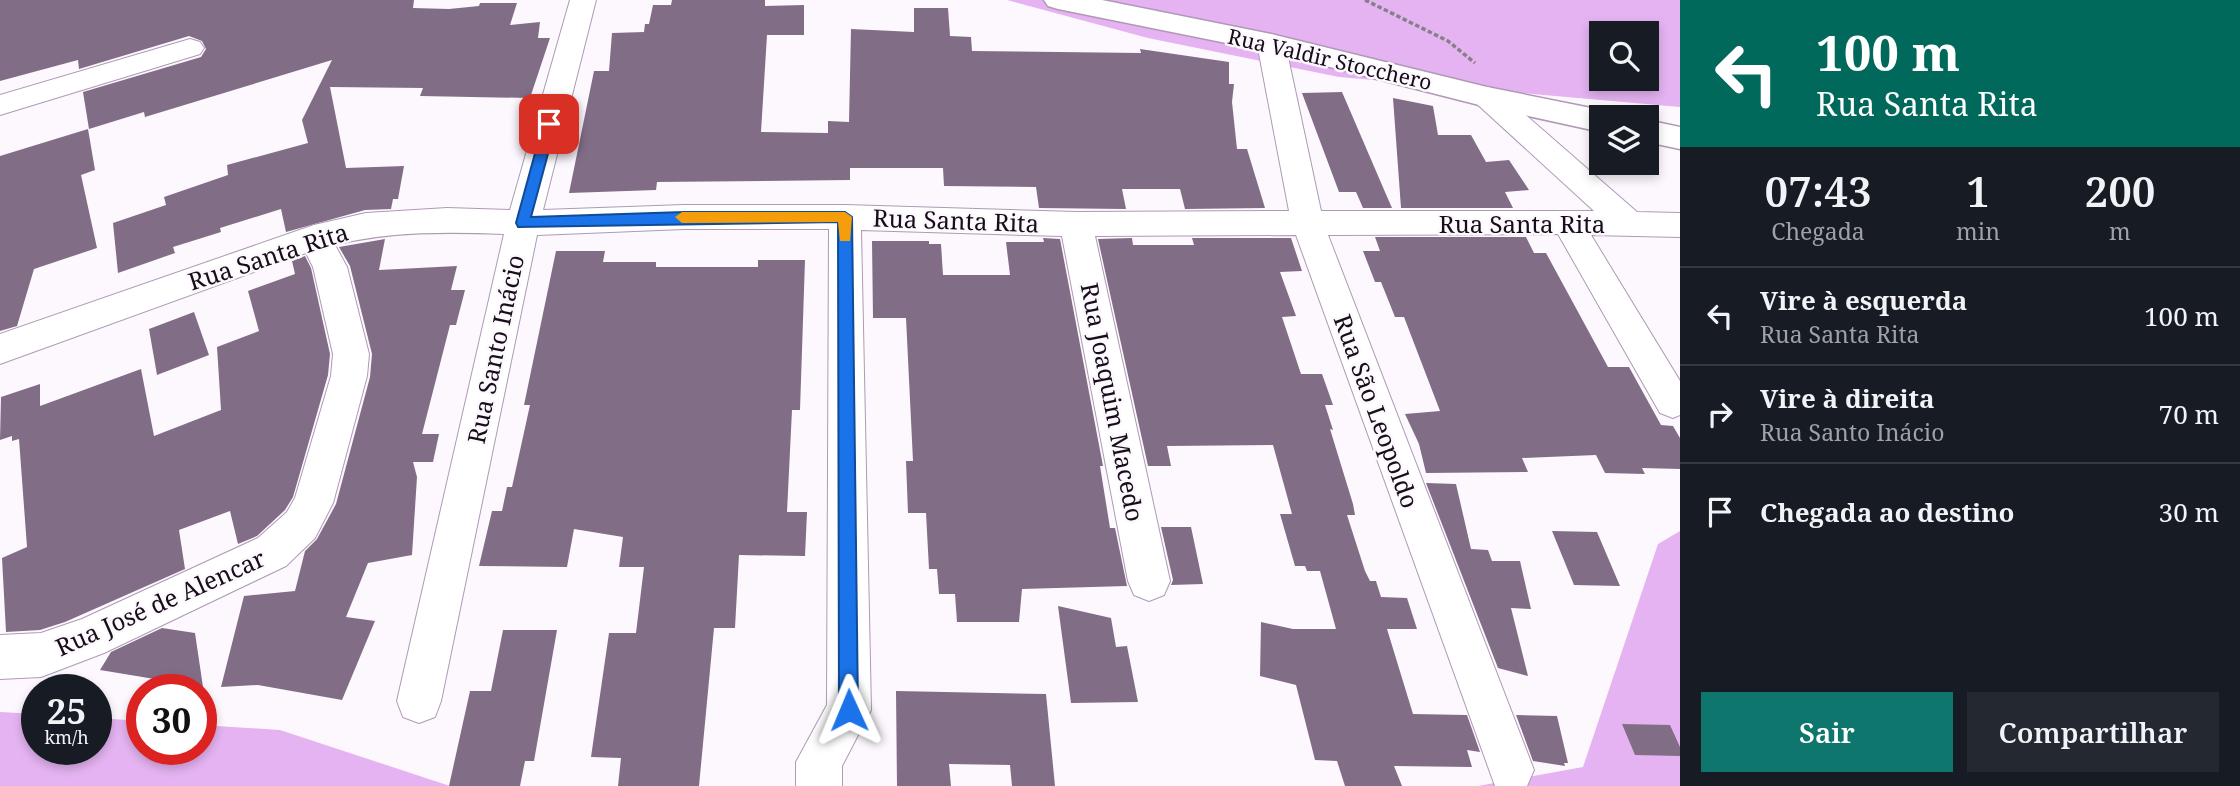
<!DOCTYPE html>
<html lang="pt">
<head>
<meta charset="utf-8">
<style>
	:root { --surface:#171b24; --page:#242831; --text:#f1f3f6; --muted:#9ea1a6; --line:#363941; --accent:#0f766e }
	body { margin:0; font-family:"Noto Serif",serif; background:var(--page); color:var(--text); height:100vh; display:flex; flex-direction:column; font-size:26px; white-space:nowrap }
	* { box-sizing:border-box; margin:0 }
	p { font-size:23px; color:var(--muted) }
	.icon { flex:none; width:38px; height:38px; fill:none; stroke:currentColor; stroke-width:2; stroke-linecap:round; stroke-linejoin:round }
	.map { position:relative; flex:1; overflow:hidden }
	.drawer { display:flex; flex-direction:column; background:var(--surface); width:560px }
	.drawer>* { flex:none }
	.guide { background:#00695c; color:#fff; overflow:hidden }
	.tools { position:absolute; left:1589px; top:21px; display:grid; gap:14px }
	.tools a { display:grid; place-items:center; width:70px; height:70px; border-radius:0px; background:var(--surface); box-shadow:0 4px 10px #0003; font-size:35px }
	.speed { position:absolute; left:21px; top:674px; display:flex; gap:14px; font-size:35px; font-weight:700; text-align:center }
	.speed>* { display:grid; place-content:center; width:91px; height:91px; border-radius:50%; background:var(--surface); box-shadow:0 4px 10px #0003; line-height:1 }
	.speed small { font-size:18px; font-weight:400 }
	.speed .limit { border:10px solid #d22; background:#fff; color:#111 }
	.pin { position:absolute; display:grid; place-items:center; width:60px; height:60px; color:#fff; margin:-30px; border-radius:14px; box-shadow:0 4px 10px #0006 }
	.me { position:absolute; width:77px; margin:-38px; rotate:359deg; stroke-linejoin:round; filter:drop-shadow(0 0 5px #0008) }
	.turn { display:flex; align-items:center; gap:24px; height:147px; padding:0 21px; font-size:32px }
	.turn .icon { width:91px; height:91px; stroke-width:2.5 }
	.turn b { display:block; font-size:49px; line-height:60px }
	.eta { display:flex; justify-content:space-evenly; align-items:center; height:119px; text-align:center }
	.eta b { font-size:42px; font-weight:600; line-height:49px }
	.button { display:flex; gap:14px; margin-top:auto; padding:14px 21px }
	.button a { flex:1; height:80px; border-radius:0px; background:var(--accent); color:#fff; font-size:28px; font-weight:600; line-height:80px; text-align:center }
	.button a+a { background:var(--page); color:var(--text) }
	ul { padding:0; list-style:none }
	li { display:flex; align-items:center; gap:21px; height:98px; padding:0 21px; border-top:2px solid var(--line) }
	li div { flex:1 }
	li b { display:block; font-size:26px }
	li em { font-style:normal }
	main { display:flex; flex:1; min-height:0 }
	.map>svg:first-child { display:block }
	.green { fill:#e5b3f2; fill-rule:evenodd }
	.building { fill:#826d87 }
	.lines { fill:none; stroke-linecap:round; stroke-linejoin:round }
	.minor-casing { stroke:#af99b5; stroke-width:2 }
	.secondary-casing { stroke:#af99b5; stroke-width:3 }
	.path { stroke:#878088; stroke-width:3.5; stroke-dasharray:4.5 2.5; stroke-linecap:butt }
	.minor { fill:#fff; fill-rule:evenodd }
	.secondary { fill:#fff; fill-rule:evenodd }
	.route { fill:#1a73e8; stroke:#114b97; stroke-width:2 }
	.slow { fill:#f59e0b }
	.labels { text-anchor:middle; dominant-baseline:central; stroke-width:5; stroke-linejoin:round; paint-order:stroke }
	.far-street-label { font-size:21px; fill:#150d17; stroke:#fdf8fe }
	.street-label { font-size:24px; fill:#150d17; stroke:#fdf8fe }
</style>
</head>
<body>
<main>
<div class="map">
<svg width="1680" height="786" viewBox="0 0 1680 786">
	<rect width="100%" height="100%" fill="#fdf8fe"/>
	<path class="green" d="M1007 0H1680V107L1339 77 1148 38ZM1601 33H1647V79H1601Z
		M1680 531V786H1478L1583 767 1658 544Z
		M0 712 37 714V749H96V718L142 721V749H201V725L280 730 450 786H0Z"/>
	<path class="building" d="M0 0H414L413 8 449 9 479 6 480 3H517L510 25 540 22 538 38H550L530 98 420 96 423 88 330 87 346 168 404 166 398 199H393L391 209 365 210 286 232 281 209 220 228 221 232 173 247 175 253 118 273 113 223 166 205 164 197 228 175 227 165 308 143 302 120 332 60 145 117 144 112 89 129 83 92 201 57 206 49 202 41 189 36 79 69 78 60 0 81Z
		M672 0H765V6L804 5V35H767L761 132 828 133V121L849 122 851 29 914 32V8H948L950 36 971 37 972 51 1141 53 1140 49 1229 62V84H1234L1232 102 1237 149H1247L1265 208 1185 209 1180 189H1122L1126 209 1039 208 1036 187 944 186 943 168H850V180L657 182 656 190 569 193 594 71H609L612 33 644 32 645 24H649L653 5H671Z
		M1342 92 1385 192 1392 208H1363L1356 192H1339L1302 93Z
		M1393 98 1433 106 1438 135H1471L1486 162 1509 160 1529 190 1505 192 1513 208H1401Z
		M88 129 95 170 81 175 97 248 34 269 17 326 0 331V156Z
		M1375 237H1526L1534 253H1546L1608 367H1629L1661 425 1673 426 1680 438V469L1642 468 1645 474 1605 473 1596 455 1522 458 1528 472 1426 473 1419 444 1405 414 1440 411 1404 317H1395L1381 282H1375L1363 251H1380Z
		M1043 238 1060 239 1103 466H1100L1110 528H1115L1127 586 1022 589 1019 622H957L955 594H939L937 569H929L926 513H908L906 461H913L906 318H873L872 241H929V244H941L943 275H1010L1006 242H1044Z
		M1132 238 1133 245H1194L1192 238H1291L1302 271 1280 272 1296 316 1282 317 1301 374H1322L1333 405H1325L1333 430 1330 429 1353 504 1355 515H1347L1365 571 1370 581H1376L1381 597 1407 598 1417 629H1387L1413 714 1467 715 1480 752 1467 750 1472 767 1394 766 1402 786H1345L1337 761 1315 760 1296 685 1260 676 1261 622 1293 629H1336L1320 571H1307L1305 566H1295L1280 514H1292L1273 445 1167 446 1171 466H1148L1098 239Z
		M385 239 379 270 457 266 451 290H465L456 325H450L422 434H439L433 462H413L417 477 412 555 368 563 346 617 375 621 342 700 258 685 221 687 244 596 295 591 305 551 317 539 336 504 370 377 372 354 350 266 339 247Z
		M556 251H605L603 262H656V267H758V260H805L800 410H792L787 512H807L805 556 739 555 735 628H714L699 786H618L621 758 591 757 609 633H636L644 567H619L623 537 574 529 567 567 479 566 492 511H502L507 487H512L530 405H524Z
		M305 256 311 268 330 354 328 375 293 497 285 510 257 536 238 544 230 511 179 530 185 569 65 622 40 630 6 632 2 558 27 547 19 439 12 441V436L0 440 1 397 40 384V406L141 369 154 436 221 410 217 347 259 331 248 291 295 274 292 261Z
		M194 312 209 355 157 375 149 329Z
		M1426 483 1456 484 1471 549 1488 550 1492 561H1520L1531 609 1511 608 1528 676 1498 668Z
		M1161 527H1191L1203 584 1171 585 1173 580Z
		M1552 531 1597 532 1620 586 1574 585Z
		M1058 606 1111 618 1116 647 1127 646 1138 702 1071 703Z
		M162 628 195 633 203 687 100 670 111 652Z
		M503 630H557L534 761H525L520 786H449L470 691H491Z
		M896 691 1046 694 1055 786H1012L1010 765 949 764 951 786H897Z
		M1516 715 1557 716 1568 763H1564L1565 766 1533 761Z
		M1622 724 1670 725 1680 747V756L1635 755Z"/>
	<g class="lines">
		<defs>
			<path id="minor" d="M570 0H596L543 210 684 205H845L1076 212 1289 211 1257 43 1261 37 1271 34 1281 37 1285 43 1321 211H1594L1477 104 1472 97 1477 90 1487 87 1497 90 1637 212 1680 213V237L1591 235 1680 381V415L1673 418 1660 413 1558 234 1328 235 1534 770 1527 786H1495L1296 235 1095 236 1170 581 1164 595 1149 601 1134 595 1128 581 1062 236 861 230 871 710 842 766V786H796V762L827 705 829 229H684L537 235 441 701 435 717 419 723 403 717 397 701 504 234C447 232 390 231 335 245L347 267 369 354 367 376 333 503 315 538 286 566 104 653 41 677 0 679V635L41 633 82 619 258 538 287 512 295 498 331 376 333 354 313 267 306 253 0 364V334L314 225 366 213 447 208 510 210Z
				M190 39 200 42 204 48 200 54 0 115V95Z"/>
			<path id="secondary" d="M1044 0H1102L1271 34 1487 87 1601 110 1612 113 1614 117H1601V132L1487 107 1271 52 1058 9 1048 6Z
				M1647 120 1680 127V149L1647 142Z"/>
		</defs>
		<use href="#minor" class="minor-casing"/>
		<use href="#secondary" class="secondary-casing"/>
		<path class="path" d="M1365 0 1448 41 1475 63"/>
		<use href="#minor" class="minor"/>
		<use href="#secondary" class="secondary"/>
	</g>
	<path class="route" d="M549 119 556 124 531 217 684 212H845L852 217 858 710 856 716 849 719 842 716 839 710 838 222 518 227 516 223 543 124Z"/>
	<path class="slow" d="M682 212H845L852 217 850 241H840L838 222 682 223 675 217Z"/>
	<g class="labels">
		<g class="far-street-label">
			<text transform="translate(1330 59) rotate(13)">Rua Valdir Stocchero</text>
		</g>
		<g class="street-label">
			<text transform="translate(956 220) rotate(2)">Rua Santa Rita</text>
			<text x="1522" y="223">Rua Santa Rita</text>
			<text transform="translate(268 256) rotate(-18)">Rua Santa Rita</text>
			<text transform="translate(495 349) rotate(-78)">Rua Santo Inácio</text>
			<text transform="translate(1113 402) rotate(79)">Rua Joaquim Macedo</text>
			<text transform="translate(1377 411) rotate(70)">Rua São Leopoldo</text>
			<text transform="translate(160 602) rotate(-24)">Rua José de Alencar</text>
		</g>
	</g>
</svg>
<div class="tools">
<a><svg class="icon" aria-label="search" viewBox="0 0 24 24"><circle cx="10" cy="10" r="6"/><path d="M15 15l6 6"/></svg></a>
<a><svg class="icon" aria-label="layers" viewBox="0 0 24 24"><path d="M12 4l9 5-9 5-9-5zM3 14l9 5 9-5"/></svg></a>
</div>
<div class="speed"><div>25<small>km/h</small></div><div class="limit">30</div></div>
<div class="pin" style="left:549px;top:124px;background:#d93025"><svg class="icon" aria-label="arrive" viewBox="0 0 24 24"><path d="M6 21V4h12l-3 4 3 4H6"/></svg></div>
<svg class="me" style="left:849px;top:710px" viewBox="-20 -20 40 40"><path d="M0-17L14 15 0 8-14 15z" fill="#1a73e8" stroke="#fff" stroke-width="4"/></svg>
</div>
<section class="drawer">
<div class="guide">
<div class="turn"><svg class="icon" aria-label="left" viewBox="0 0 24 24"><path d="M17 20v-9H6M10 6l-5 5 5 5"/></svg><div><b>100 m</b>Rua Santa Rita</div></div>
</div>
<div class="eta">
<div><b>07:43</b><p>Chegada</p></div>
<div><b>1</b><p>min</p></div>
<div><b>200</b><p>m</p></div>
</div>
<ul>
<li><svg class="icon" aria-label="left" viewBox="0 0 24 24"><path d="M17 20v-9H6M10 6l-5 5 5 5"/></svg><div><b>Vire à esquerda</b><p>Rua Santa Rita</p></div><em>100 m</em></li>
<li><svg class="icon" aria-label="right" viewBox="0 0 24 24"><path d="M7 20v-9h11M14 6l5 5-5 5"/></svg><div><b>Vire à direita</b><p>Rua Santo Inácio</p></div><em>70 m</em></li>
<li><svg class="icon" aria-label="arrive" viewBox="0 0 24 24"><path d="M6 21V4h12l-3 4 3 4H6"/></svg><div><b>Chegada ao destino</b></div><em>30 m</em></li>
</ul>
<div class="button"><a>Sair</a><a>Compartilhar</a></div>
</section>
</main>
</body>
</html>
